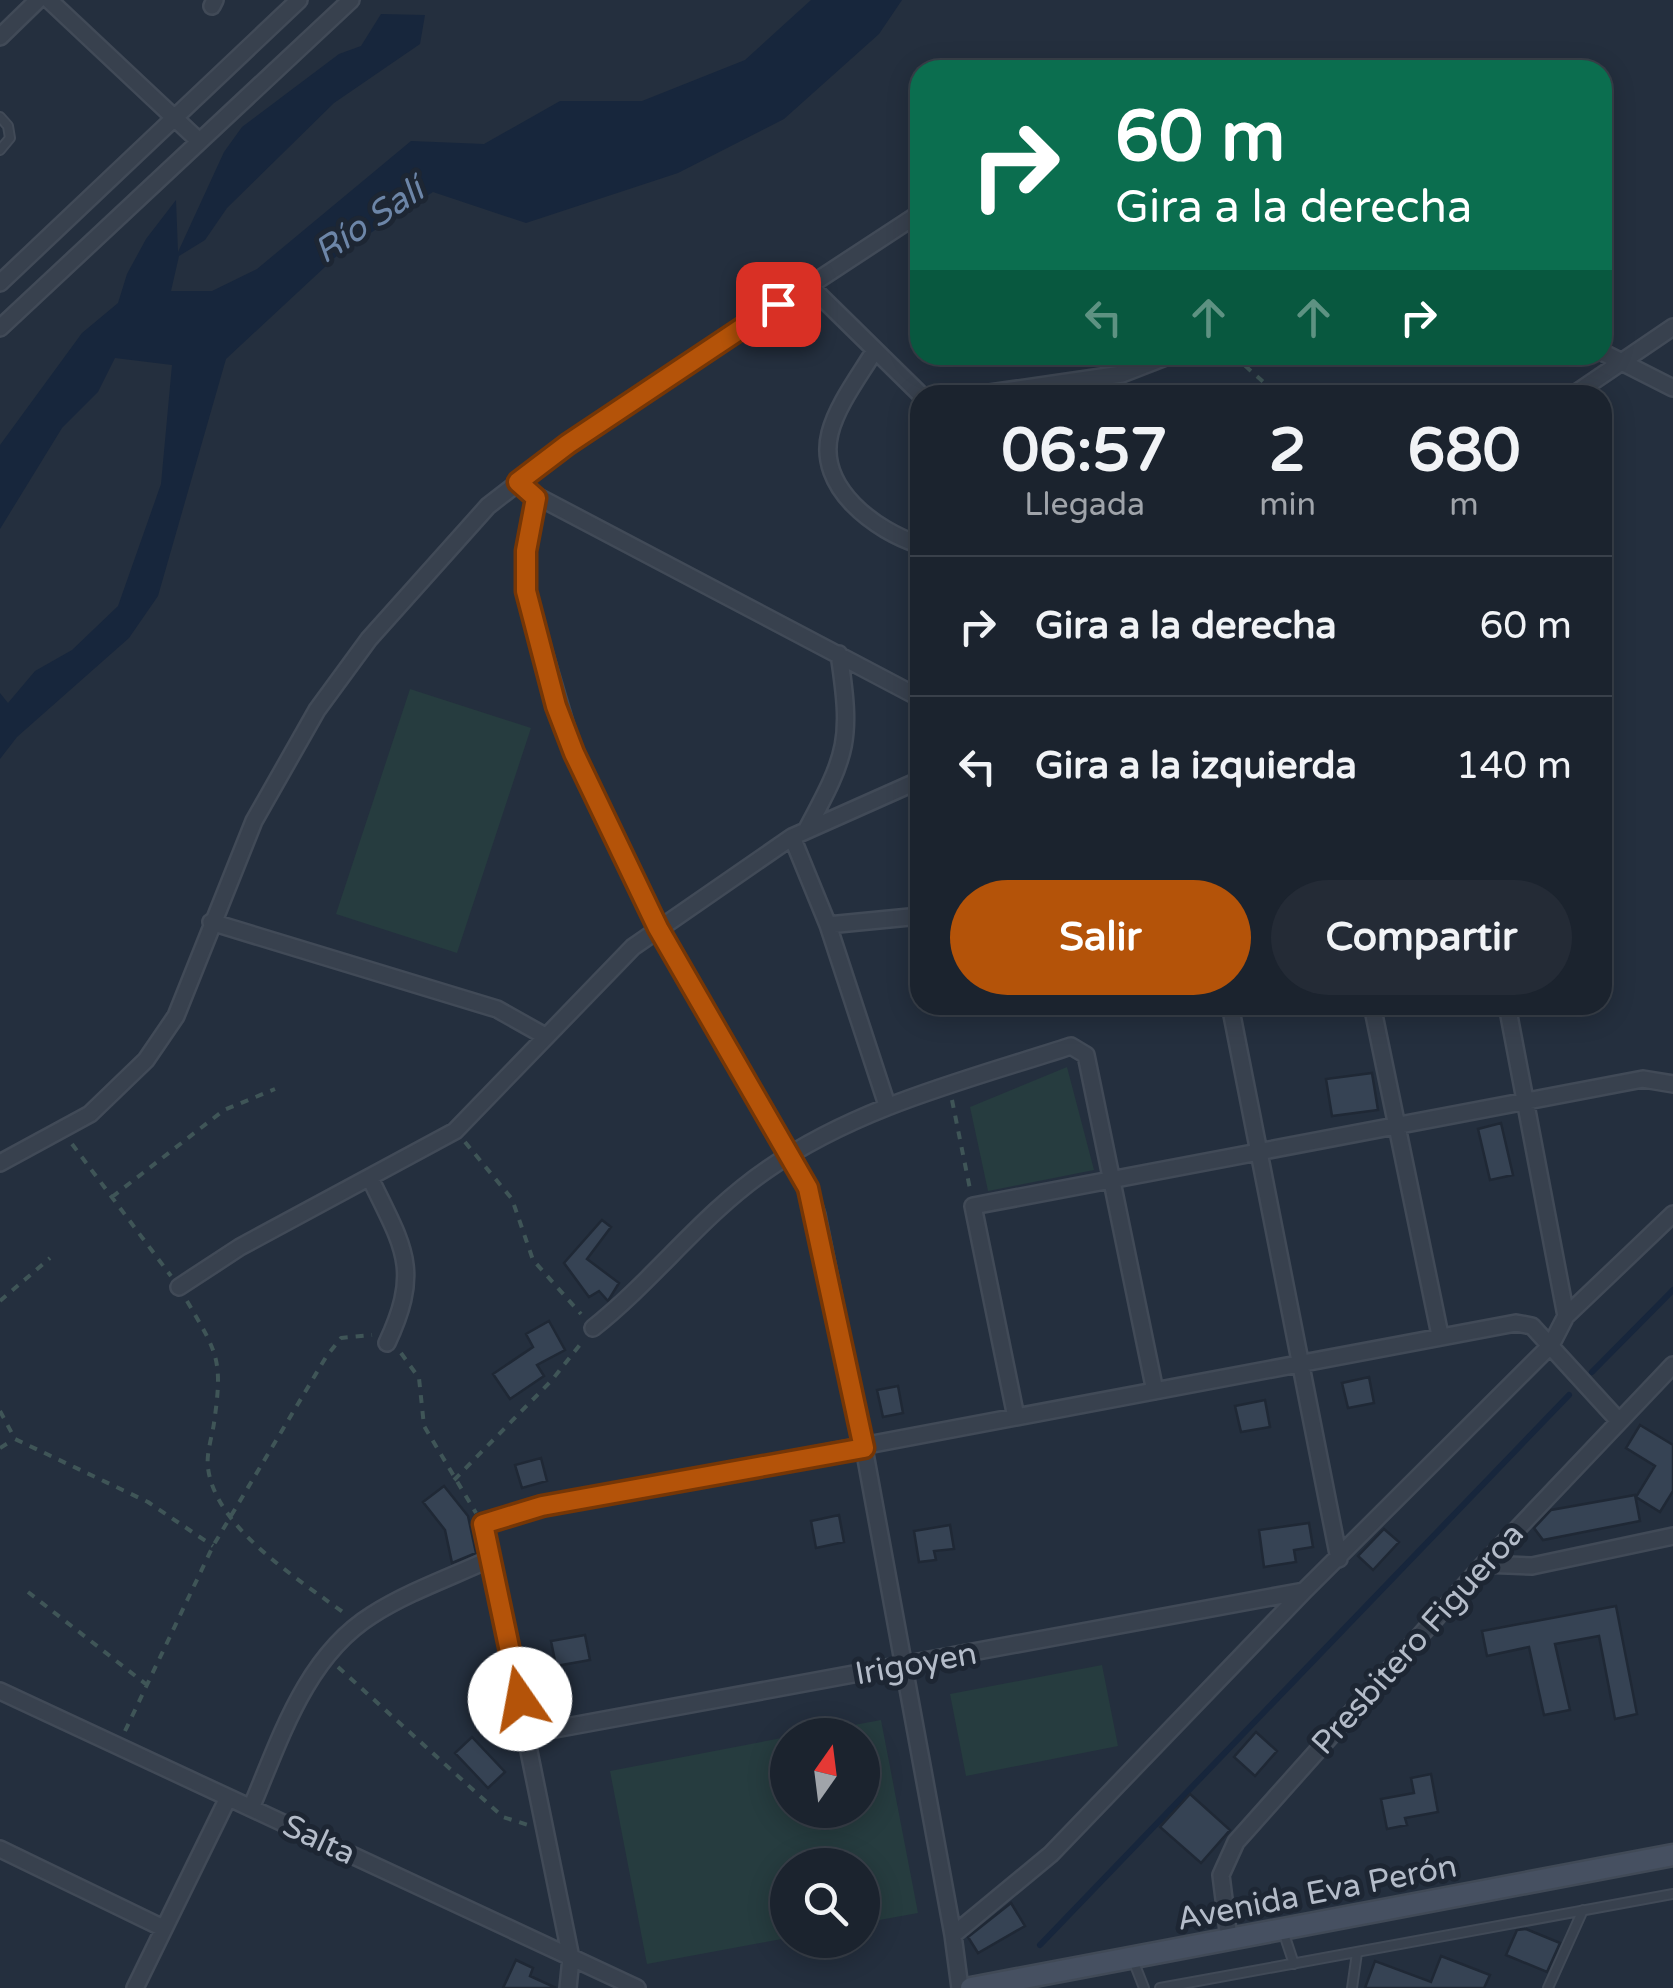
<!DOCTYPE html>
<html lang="es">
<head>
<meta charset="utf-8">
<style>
	:root { --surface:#1b232e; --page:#242b36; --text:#f1f3f6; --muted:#a0a4aa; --line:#39404a; --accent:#b45309 }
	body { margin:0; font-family:"Varela Round",sans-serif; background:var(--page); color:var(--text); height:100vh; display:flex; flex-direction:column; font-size:38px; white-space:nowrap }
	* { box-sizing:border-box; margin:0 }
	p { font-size:32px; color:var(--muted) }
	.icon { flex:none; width:55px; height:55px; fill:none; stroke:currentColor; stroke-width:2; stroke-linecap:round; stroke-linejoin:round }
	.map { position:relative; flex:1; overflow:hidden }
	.panel { position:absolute; left:910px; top:385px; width:702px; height:630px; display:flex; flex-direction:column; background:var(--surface); border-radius:30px; box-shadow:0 5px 25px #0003,0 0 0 2px var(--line) }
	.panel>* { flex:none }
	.guide { position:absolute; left:910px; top:60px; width:702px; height:305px; border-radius:30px; box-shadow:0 5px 25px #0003,0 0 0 2px var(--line); background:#0b6e4f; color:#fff; overflow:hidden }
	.needle { width:65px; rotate:14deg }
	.tools { position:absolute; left:770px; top:1718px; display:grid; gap:20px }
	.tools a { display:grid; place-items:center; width:110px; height:110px; border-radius:50%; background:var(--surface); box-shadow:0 5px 25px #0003,0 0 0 2px var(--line); font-size:50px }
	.pin { position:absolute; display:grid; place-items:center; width:85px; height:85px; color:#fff; margin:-42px; border-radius:20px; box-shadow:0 5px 15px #0006 }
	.me { position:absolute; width:110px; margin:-55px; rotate:348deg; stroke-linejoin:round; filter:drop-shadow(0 0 8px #0008) }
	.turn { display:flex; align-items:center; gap:35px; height:210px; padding:0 40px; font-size:45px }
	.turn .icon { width:130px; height:130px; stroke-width:2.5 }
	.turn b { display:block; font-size:70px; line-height:85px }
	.lanes { display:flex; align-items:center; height:95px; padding:0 40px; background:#0003; justify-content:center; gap:50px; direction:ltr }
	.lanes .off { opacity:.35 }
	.eta { display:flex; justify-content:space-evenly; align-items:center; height:170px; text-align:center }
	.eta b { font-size:60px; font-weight:800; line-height:70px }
	.button { display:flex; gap:20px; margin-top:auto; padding:20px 40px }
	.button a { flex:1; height:115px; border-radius:60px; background:var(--accent); color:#fff; font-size:40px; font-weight:800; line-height:115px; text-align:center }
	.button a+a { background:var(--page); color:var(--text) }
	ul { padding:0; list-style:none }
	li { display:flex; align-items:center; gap:30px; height:140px; padding:0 40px; border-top:2px solid var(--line) }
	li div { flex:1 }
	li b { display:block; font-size:38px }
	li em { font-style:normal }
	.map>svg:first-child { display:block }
	.green { fill:#263c3f }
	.water { fill:#17263c }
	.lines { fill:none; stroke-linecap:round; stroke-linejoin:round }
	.stream { stroke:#17263c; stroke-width:6 }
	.building { fill:#364354; stroke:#1f2835; stroke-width:2.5 }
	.lane-casing { stroke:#414a57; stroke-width:12 }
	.street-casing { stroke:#414a57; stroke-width:20 }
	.secondary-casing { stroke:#414a57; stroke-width:25 }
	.path { stroke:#3f5557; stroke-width:4; stroke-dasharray:8 8; stroke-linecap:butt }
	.lane { stroke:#38414e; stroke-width:8 }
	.street { stroke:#38414e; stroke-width:15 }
	.secondary { stroke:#465061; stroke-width:20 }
	.route-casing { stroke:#753606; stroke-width:25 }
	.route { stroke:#b45309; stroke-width:18 }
	.labels { text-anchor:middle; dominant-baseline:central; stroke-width:10; stroke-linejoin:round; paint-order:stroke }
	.street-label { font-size:32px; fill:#b4bcc9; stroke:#1d2633 }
	.water-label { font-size:35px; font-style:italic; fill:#6d86a8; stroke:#1d2633 }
</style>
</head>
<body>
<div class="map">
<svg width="1673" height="1988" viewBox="0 0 1673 1988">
	<rect width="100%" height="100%" fill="#242f3e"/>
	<path class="green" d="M410 689 531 728 457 953 336 914Z
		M1067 1067 1094 1170 988 1191 970 1107Z
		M1102 1665 1118 1746 966 1776 950 1694Z
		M881 1720 918 1913 863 1923 862 1865H788L787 1938 647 1964 610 1771 787 1737 788 1810H862V1735H800Z"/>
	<path class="water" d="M811 0H902L879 34 784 119 678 173 526 223 433 192 340 253 226 359 158 596 129 638 17 737 0 759V693L8 703 35 671 72 650 118 606 161 484 172 365 115 358 98 392 62 428 0 529V445L82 333 118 303 127 274 146 239 176 200 178 252 224 152 242 127 339 54 361 46 381 14 425 15 420 44 334 103 227 208 205 240 179 256 171 291H212L257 269 411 141 484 144 560 101H642L745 60Z"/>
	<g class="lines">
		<path class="stream" d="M1592 1372 1673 1290
			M1040 1945 1569 1395"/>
	</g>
	<path class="building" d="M1372 1073 1378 1110 1332 1116 1326 1079Z
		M1501 1123 1513 1175 1490 1180 1478 1129Z
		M602 1220 611 1227 587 1259 619 1283 608 1301 599 1291 589 1297 564 1263Z
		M549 1321 565 1350 537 1365 544 1376 510 1399 493 1374 533 1347 526 1334Z
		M1369 1377 1374 1403 1348 1408 1342 1383Z
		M898 1386 903 1413 883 1417 877 1390Z
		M1265 1400 1270 1427 1241 1432 1235 1406Z
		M1640 1425 1673 1445V1491L1660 1512 1636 1497 1655 1466 1626 1448Z
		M541 1458 547 1481 522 1488 515 1465Z
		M444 1486 468 1516 476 1553 452 1563 445 1530 423 1502Z
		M1635 1495 1640 1521 1543 1540 1534 1528 1551 1510Z
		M839 1515 844 1542 816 1548 811 1521Z
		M1309 1523 1313 1547 1294 1550 1296 1562 1264 1567 1259 1530Z
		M950 1525 954 1549 934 1551 936 1560 919 1562 914 1531Z
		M1384 1529 1399 1542 1373 1570 1358 1556Z
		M1616 1606 1637 1714 1615 1719 1599 1636 1555 1644 1570 1710 1544 1715 1529 1647 1487 1656 1482 1631Z
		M585 1635 590 1660 556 1666 551 1641Z
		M1256 1732 1277 1751 1255 1776 1234 1757Z
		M472 1737 505 1772 488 1788 455 1753Z
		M1431 1774 1438 1812 1405 1818 1407 1825 1387 1829 1381 1799 1414 1793 1411 1778Z
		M1190 1794 1230 1830 1201 1863 1160 1827Z
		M1011 1903 1025 1926 978 1953 968 1937Z
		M1526 1929 1560 1943 1547 1972 1506 1955 1517 1930Z
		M1441 1956 1490 1975 1484 1988H1365L1375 1961 1431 1982Z
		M516 1960 533 1968 530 1976 556 1988H503Z"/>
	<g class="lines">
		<defs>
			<path id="lane" d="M0 117 8 126 10 138 0 150
				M1283 1931 1294 1964
				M1133 1960 1144 1988
				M1160 1988 1673 1894
				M1352 1988 1357 1953
				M1548 1988 1583 1910"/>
			<path id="street" d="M49 0 198 140
				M212 6 215 0
				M0 37 38 0
				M0 283 299 0
				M808 284 921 395
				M0 328 351 0
				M875 350C860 375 837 405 830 433 816 488 876 531 920 545
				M1602 352 1673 388
				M976 395 1122 374 1171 355
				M1573 395 1673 327
				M529 492 920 698
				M536 499 526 551V591L574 753 658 928 808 1188 817 1215 864 1448 953 1935
				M807 829C848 753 852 740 839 654
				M211 922 497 1009 545 1036
				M828 925 920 916
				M1230 1005 1339 1559
				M1372 1005 1440 1335
				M887 1105 828 925 792 837 920 780
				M0 1163 90 1114 146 1060 176 1016 254 821 317 710 369 639 488 506 568 444 920 213
				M370 1178C403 1247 422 1268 387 1343
				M179 1287 240 1247 455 1131 633 947 792 837
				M1566 1316 1673 1214
				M593 1328C655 1279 702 1214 768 1169 859 1106 967 1080 1071 1046L1086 1055 1155 1391
				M1016 1417 973 1206 1643 1079 1673 1084
				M1484 1564 1532 1566 1673 1536
				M0 1691 637 1988
				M528 1734 1304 1591
				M251 1808C280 1740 305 1657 372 1615 408 1592 451 1577 490 1559
				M0 1849 163 1928
				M1229 1939 1221 1875 1236 1842 1484 1564 1673 1365
				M135 1988 228 1798
				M568 1988 571 1958 483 1525 543 1506 1516 1323 1532 1326 1618 1420
				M960 1988 953 1935 1051 1854 1304 1591 1551 1345 1566 1316 1507 1005"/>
			<path id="secondary" d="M971 1988 1673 1855"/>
		</defs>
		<use href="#lane" class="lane-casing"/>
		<use href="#street" class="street-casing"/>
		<use href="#secondary" class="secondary-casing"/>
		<path class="path" d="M1233 355 1278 395
			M952 1100 970 1189
			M465 1142 512 1199 533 1260 581 1314
			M72 1144 171 1276
			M112 1197 224 1110 275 1089
			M0 1301 50 1258
			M187 1301C218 1354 223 1360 214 1423 212 1437 206 1454 208 1468 216 1530 302 1581 348 1616
			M401 1353 419 1378 424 1426 476 1513
			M0 1411 15 1439 148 1502 213 1546
			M0 1448 13 1440
			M454 1480 552 1380 583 1341
			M28 1592 147 1685
			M338 1667 503 1817 528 1825
			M125 1731 213 1546 326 1357 341 1338 372 1335"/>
		<use href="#lane" class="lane"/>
		<use href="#street" class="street"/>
		<use href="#secondary" class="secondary"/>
	</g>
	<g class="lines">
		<defs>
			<path id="route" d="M520 1699 483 1524 542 1506 864 1448 808 1188 658 928 574 753 556 706 526 591V551L536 498 518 482 568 444 778 304"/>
		</defs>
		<use href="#route" class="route-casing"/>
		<use href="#route" class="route"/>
	</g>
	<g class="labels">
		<g class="street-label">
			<text transform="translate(1418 1639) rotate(-48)">Presbitero Figueroa</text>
			<text transform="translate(916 1664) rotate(-10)">Irigoyen</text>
			<text transform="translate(319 1840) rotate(25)">Salta</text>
			<text transform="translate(1317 1893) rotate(-11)">Avenida Eva Perón</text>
		</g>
		<g class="water-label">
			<text transform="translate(369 221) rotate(-34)">Río Salí</text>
		</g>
	</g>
</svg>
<div class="tools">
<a><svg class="needle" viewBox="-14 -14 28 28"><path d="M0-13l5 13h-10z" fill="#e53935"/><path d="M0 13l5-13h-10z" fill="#a0a4aa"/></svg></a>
<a><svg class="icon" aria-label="search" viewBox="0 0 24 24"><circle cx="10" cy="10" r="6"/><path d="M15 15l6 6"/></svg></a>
</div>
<div class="pin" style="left:778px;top:304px;background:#d93025"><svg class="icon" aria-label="arrive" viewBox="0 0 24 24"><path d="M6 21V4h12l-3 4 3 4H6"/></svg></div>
<svg class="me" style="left:520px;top:1699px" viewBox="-20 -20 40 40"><circle r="19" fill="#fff"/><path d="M0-13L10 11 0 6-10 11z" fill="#b45309"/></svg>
<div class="guide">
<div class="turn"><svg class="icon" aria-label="right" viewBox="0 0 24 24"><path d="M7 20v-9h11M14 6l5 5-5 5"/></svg><div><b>60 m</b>Gira a la derecha</div></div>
<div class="lanes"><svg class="icon off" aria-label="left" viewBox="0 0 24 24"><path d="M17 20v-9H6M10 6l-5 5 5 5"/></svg><svg class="icon off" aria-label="ahead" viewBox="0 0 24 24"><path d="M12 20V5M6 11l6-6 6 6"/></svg><svg class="icon off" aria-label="ahead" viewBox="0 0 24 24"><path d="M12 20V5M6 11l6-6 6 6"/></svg><svg class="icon" aria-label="right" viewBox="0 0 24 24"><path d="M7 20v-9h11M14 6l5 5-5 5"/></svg></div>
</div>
<section class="panel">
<div class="eta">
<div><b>06:57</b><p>Llegada</p></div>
<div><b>2</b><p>min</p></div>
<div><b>680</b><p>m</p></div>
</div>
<ul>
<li><svg class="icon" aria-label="right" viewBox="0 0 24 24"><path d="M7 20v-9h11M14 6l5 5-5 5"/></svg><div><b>Gira a la derecha</b></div><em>60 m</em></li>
<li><svg class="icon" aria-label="left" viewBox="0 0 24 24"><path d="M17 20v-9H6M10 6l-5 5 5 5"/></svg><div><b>Gira a la izquierda</b></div><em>140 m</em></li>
</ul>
<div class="button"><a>Salir</a><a>Compartir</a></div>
</section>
</div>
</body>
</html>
